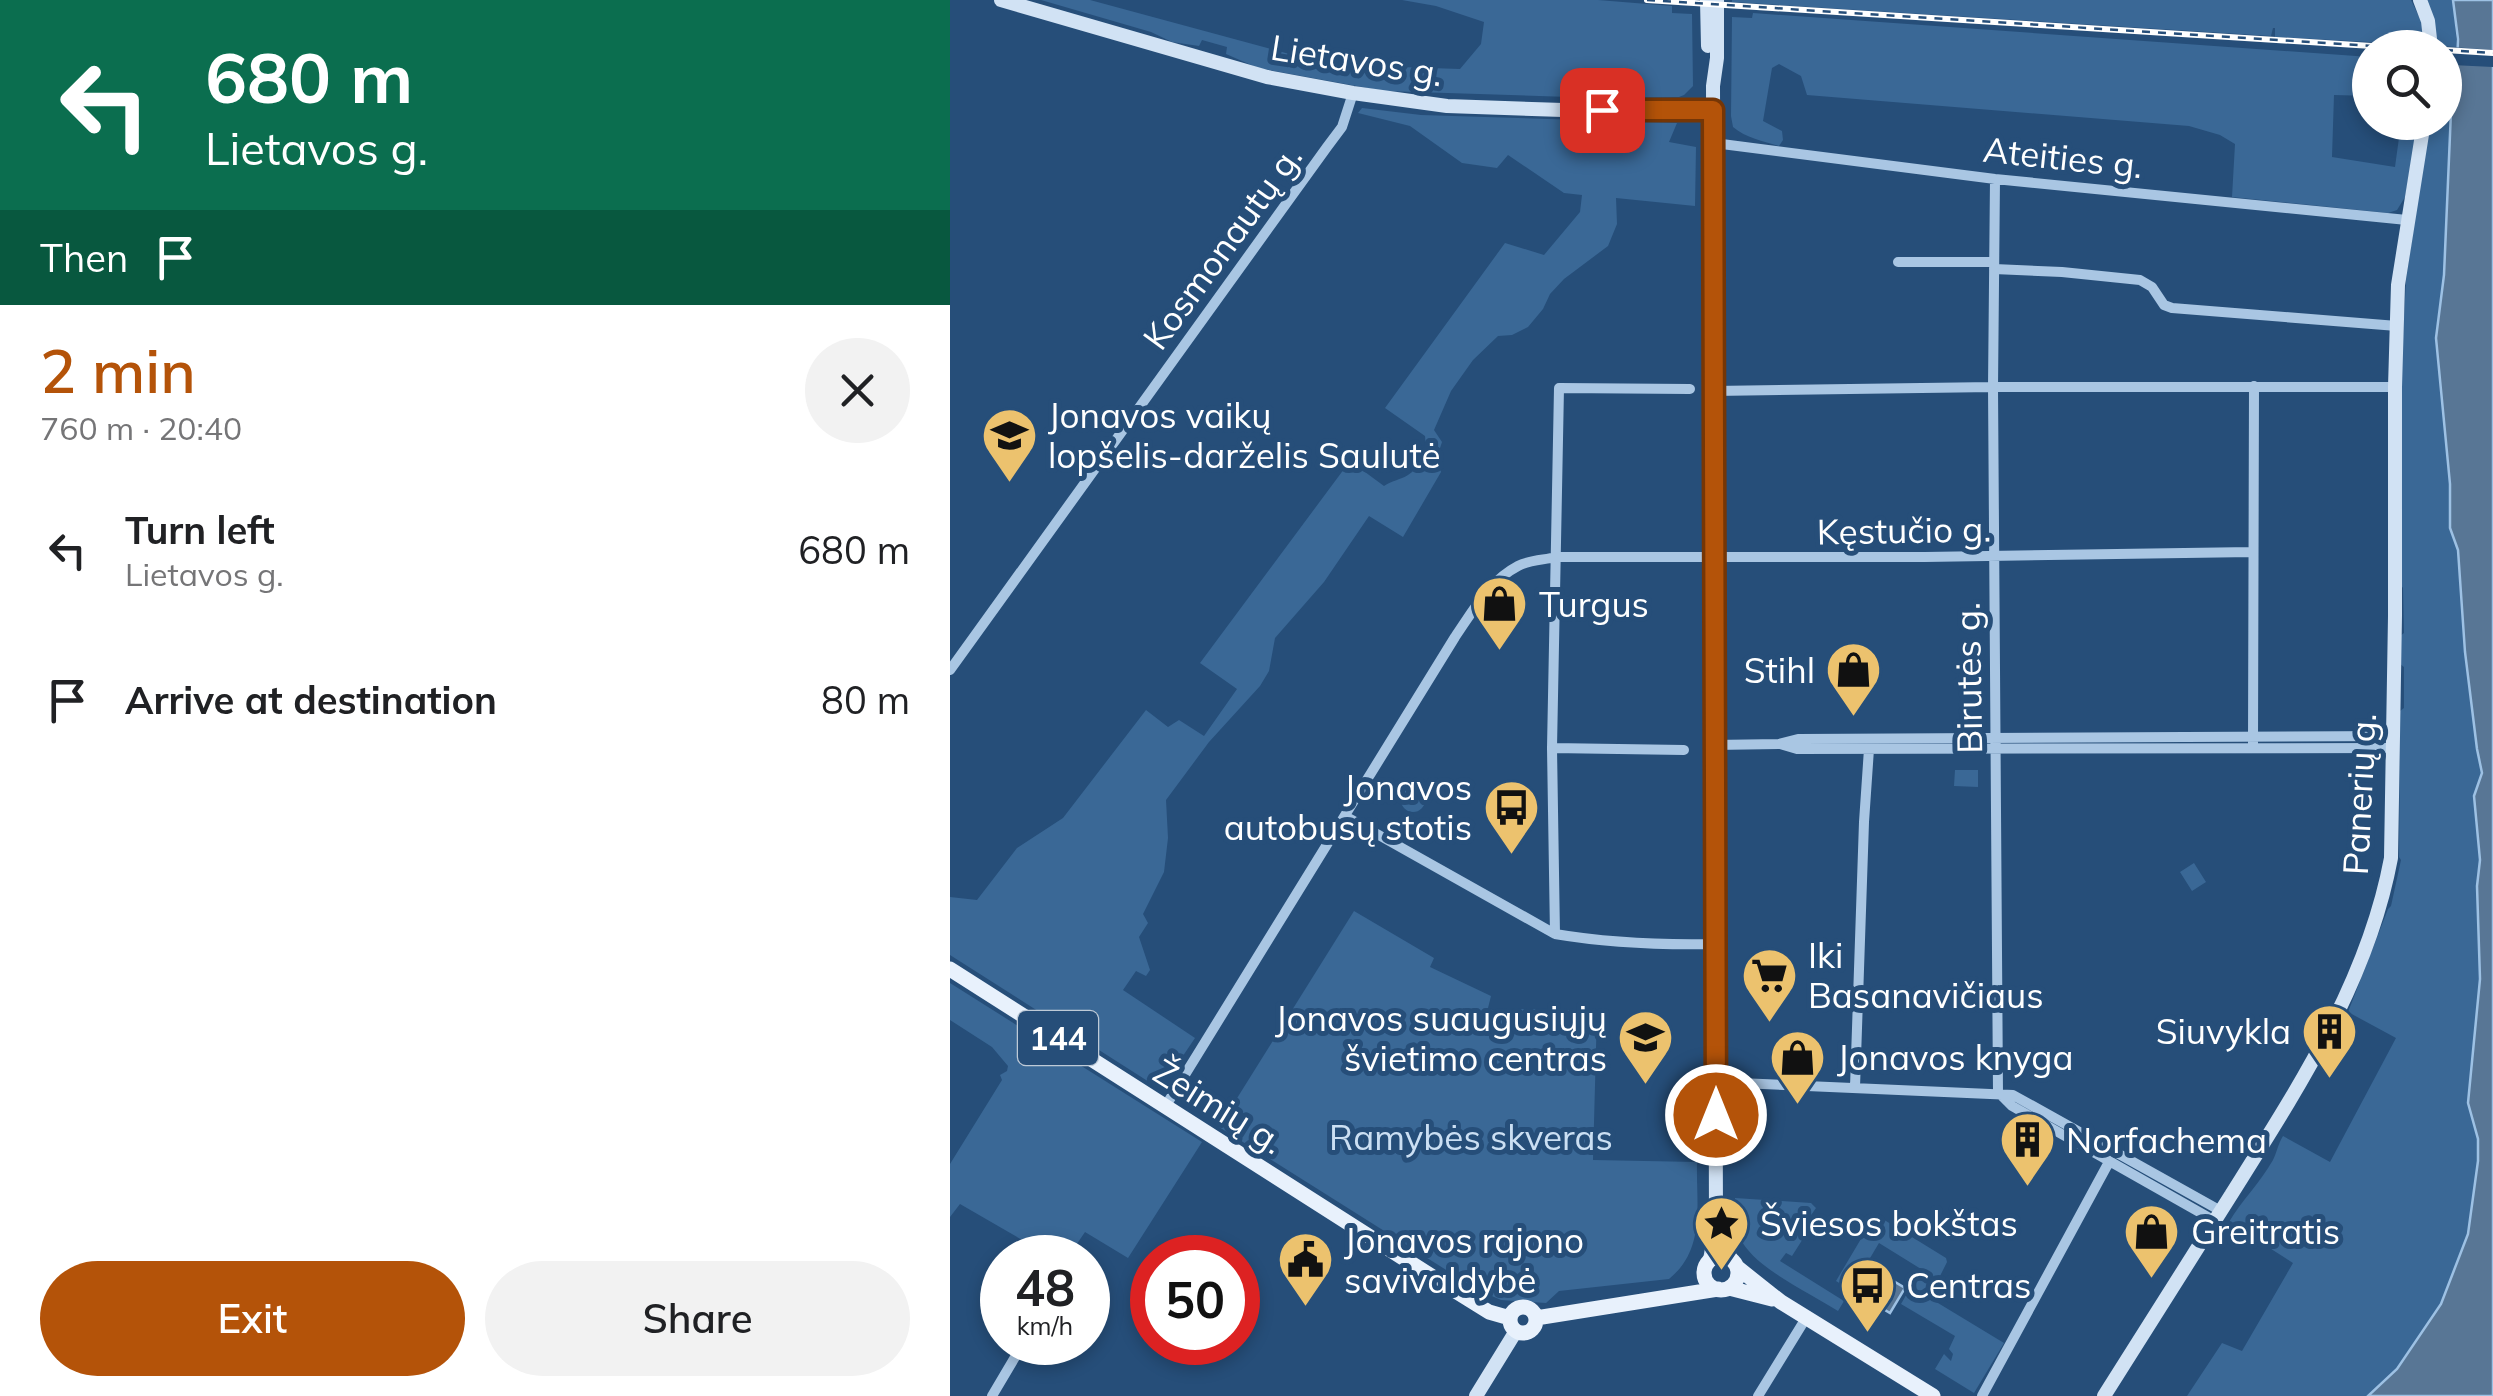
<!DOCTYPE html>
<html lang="en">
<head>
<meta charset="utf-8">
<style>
	:root { --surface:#fff; --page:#f2f2f2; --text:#202124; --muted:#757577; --accent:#b45309 }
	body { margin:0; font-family:Mulish,sans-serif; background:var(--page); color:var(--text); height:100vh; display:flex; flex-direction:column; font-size:38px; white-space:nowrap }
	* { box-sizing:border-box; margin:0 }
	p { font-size:32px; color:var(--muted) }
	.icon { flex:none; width:55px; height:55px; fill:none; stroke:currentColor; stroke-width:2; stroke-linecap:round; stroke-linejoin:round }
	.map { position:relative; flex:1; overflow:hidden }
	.side { display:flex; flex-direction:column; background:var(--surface); width:950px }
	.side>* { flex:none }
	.top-card { background:#0b6e4f; color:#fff; overflow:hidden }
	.controls { position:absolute; left:1402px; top:30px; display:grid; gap:20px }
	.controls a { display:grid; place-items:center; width:110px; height:110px; border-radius:50%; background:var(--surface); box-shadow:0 5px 15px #0003; font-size:50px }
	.speed { position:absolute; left:30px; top:1235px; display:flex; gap:20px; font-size:50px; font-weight:700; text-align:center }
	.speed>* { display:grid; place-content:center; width:130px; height:130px; border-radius:50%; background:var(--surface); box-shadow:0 5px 15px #0003; line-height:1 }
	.speed small { font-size:25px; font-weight:400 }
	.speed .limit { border:15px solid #d22; background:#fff; color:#111 }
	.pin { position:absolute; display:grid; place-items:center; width:85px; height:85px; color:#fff; margin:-42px; border-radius:20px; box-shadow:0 5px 15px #0006 }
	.me { position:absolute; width:110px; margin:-55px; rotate:0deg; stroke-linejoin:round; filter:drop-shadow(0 0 8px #0008) }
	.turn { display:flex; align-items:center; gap:35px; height:210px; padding:0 40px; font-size:45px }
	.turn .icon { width:130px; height:130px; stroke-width:2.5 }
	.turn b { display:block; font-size:70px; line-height:85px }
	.then { display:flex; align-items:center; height:95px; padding:0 40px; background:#0003; gap:20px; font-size:38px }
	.round { display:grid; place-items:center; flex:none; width:105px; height:105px; border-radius:52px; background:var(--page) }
	.overview { display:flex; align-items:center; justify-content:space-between; height:170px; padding:0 40px }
	h1 { font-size:60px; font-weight:600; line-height:75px; color:var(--accent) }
	.action { display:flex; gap:20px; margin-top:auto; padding:20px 40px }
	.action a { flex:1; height:115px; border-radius:60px; background:var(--accent); color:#fff; font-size:40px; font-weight:600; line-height:115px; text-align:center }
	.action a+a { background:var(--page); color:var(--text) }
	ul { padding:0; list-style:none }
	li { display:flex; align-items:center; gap:30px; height:150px; padding:0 40px }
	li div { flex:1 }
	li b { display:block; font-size:38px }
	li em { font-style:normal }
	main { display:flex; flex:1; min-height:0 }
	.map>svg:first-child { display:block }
	.green { fill:#3a6896 }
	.water { fill:#587695; stroke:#9dc1e4; stroke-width:2.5 }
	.pier { fill:#264e79 }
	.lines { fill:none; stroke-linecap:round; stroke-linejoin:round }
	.street { stroke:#a9c6e3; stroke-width:10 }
	.secondary { stroke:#d1e2f4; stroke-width:14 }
	.primary { stroke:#e8f1fc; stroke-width:15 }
	.rail-casing { stroke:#fff; stroke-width:6 }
	.rail { stroke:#264e79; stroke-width:2.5; stroke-dasharray:8; stroke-linecap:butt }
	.route-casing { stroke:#753606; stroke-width:25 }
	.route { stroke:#b45309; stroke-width:18 }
	.labels { text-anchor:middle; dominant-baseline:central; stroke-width:10; stroke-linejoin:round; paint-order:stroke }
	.shield { fill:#264e79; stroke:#becad7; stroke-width:2.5 }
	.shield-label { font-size:32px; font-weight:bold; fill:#fff }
	.street-label { font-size:35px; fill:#fff; stroke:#264e79 }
	.poi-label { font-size:35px; fill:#fff; stroke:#264e79; text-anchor:start }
	.park-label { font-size:35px; fill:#cbdff3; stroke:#264e79 }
</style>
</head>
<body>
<main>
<section class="side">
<div class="top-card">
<div class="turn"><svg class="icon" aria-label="left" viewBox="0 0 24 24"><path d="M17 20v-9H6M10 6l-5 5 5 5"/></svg><div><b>680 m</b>Lietavos g.</div></div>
<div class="then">Then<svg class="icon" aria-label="arrive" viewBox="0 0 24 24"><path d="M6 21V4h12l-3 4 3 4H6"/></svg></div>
</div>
<div class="overview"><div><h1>2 min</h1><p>760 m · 20:40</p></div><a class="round"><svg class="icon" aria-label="close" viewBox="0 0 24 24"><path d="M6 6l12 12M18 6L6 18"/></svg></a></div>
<ul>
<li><svg class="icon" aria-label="left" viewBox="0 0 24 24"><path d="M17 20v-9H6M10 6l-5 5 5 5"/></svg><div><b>Turn left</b><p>Lietavos g.</p></div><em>680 m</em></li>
<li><svg class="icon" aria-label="arrive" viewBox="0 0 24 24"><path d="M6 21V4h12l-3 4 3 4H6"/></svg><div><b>Arrive at destination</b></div><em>80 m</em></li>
</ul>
<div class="action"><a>Exit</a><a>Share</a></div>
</section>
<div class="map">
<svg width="1543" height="1396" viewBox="0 0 1543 1396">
	<rect width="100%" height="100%" fill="#264e79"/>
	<path class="green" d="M91 0H140L391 68 446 78 451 67 510 69 531 44 534 22 486 6 452 0H648L722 6V13L742 14 743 86 734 95 729 97 649 98 434 91 308 68 276 54 277 47 252 40 249 46 222 42 201 32Z
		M782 0H1461L1475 29V45L1325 37V28H1323L1321 36 782 2Z
		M1476 0H1503L1507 47 1486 46Z
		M803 13 1420 57V96L1384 95 1382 157 1445 167 1451 123H1468L1455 197 1447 210 1438 213 1282 197 1285 144 1270 135 1239 126 857 95 851 76 829 64 822 68 813 121 832 131 833 140 829 146C813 141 796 138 783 127L781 116 782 17 802 18Z
		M1495 64 1507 65 1502 88 1494 275 1486 338 1500 484V528L1508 550 1515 652 1527 749 1532 773 1524 796 1530 860 1527 886 1530 979 1518 1103 1528 1140V1160L1518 1234 1491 1305 1447 1369 1418 1396H1237L1272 1343 1292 1351 1343 1263 1279 1222C1292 1200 1310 1183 1323 1160 1327 1152 1328 1144 1333 1136L1380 1162 1446 1038 1398 1012 1438 909 1441 906 1451 860 1449 857 1450 711 1454 708V667L1450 664V636L1454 633 1453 588 1450 584 1452 356 1456 280 1479 123 1495 122Z
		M412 108 471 115 727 123 719 142 746 147 745 206 666 198 667 224 658 246 614 279 600 294 593 309 578 327 562 335 548 336 523 360 501 391 484 430 492 442 487 457 491 472 453 537 419 516 374 582 325 638 319 671 310 686 259 742 216 800 218 838 214 872 193 914 198 923 189 937 200 970 196 976 186 971 173 990 245 1038 212 1087H207L0 955V897L27 900 67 848 113 818 196 710 218 727 229 720 254 736 287 689 250 663 400 461 434 486C443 480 450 480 458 475 470 467 477 450 475 436L435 408 555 243 594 255 630 212 632 195 614 193 558 155 547 168 512 163 460 126 408 113Z
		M1005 770H1028V787L1004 786Z
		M451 800a12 12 0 1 1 24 0a12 12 0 1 1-24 0Z
		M1244 863 1256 882 1242 891 1230 872Z
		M404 911 484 958 480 967 541 996 538 1008 564 1020 570 1009 647 1011 643 1160 747 1162C746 1205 756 1249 719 1279L609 1291 596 1303 551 1300 528 1290 269 1127Z
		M0 983 252 1142 178 1258 135 1232 118 1257H81L86 1248 10 1204 0 1217V1164L52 1080 50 1075 57 1071 58 1066 42 1047 0 1020Z
		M785 1198 861 1203 866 1208 859 1218 863 1223 842 1256 836 1253 830 1261 894 1301 888 1311C860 1293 804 1268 790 1238 784 1226 785 1211 785 1198Z
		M923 1213 996 1258 997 1262 990 1276 992 1282 983 1300 1054 1343 1024 1393 985 1369 994 1354 1001 1361 1003 1354 999 1349 1005 1336 951 1304 971 1269 929 1243 901 1290 886 1281 921 1222 919 1217Z"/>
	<path class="water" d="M1503 0H1543V1396H1418L1447 1369 1491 1304 1518 1234 1528 1161V1139L1518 1103 1530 979 1527 886 1530 860 1524 796 1532 773 1527 749 1515 652 1508 550 1500 528V484L1486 338 1494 275 1502 88 1507 65 1508 39Z
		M920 1267 955 1288 940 1313 905 1292Z"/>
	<path class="pier" d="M1502 47 1543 50V67L1502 65Z"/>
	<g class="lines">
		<path class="street" d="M764 143 1045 179 1457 220
			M1045 179 1043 387 1048 1093
			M948 262H1044
			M1044 269 1112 272 1190 280 1202 287 1214 305 1222 308 1447 326
			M764 391 1043 387H1445
			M0 670 377 147 392 127 403 93
			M1303 743 1304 386
			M830 744 847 749 1442 748
			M764 745 829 744 848 739 1443 736
			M602 748 734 750
			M395 816 605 934C658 943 711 945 764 944
			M605 934 602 748 609 388 740 389
			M766 1082 1063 1095 1271 1211
			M905 1087 914 822 919 749
			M1049 1093 1062 1106 1265 1221
			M215 1107 505 637C523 611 539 581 568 566 579 560 594 560 606 557H975L1302 552
			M42 1396 74 1342
			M808 1396 856 1318
			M1032 1396 1159 1162"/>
		<path class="secondary" d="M51 0 317 77 403 93 497 106 613 110H763
			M757 0 758 46
			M1470 0 1478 21 1481 48
			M767 1227 781 1259
			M760 1260 766 1226 763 86 767 58V0
			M526 1396 566 1331
			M1154 1396C1197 1329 1239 1262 1281 1195 1347 1090 1418 982 1441 858L1445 616V387L1448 285 1474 122"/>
		<path class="primary" d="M0 969 486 1279 539 1312 560 1318
			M754 1273a17 17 0 1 1 34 0a17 17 0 1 1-34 0Z
			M788 1268 831 1302 983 1396
			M779 1288 822 1299
			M560 1320a13 13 0 1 1 26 0a13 13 0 1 1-26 0Z
			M586 1318 768 1289"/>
		<defs>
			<path id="rail" d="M697 0 1453 48
				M1495 50 1543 53"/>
		</defs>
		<use href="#rail" class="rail-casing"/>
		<use href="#rail" class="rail"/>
	</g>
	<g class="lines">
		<defs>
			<path id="route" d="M652 110H763L766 1115"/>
		</defs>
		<use href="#route" class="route-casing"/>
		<use href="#route" class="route"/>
	</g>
	<defs>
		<symbol id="school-pin" viewBox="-11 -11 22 30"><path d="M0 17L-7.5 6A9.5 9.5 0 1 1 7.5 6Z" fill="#ecc26e" stroke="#264e79"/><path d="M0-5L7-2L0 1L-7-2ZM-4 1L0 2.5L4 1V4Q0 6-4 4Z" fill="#111"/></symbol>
		<symbol id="shop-pin" viewBox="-11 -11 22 30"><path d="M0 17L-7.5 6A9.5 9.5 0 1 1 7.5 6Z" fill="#ecc26e" stroke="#264e79"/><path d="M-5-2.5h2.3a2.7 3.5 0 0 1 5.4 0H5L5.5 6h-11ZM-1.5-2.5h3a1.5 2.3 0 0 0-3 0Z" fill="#111"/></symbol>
		<symbol id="bus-pin" viewBox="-11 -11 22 30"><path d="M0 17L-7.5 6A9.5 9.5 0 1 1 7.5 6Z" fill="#ecc26e" stroke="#264e79"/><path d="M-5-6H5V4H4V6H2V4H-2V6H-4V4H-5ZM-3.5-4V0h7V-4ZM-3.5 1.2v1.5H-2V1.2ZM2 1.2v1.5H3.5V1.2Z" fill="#111"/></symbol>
		<symbol id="supermarket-pin" viewBox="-11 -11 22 30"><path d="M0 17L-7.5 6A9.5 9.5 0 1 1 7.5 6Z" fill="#ecc26e" stroke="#264e79"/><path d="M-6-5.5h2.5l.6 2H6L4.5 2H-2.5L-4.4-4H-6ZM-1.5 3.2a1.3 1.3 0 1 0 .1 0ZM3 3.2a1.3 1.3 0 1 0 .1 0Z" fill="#111"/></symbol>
		<symbol id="building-pin" viewBox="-11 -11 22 30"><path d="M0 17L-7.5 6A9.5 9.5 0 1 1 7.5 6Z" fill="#ecc26e" stroke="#264e79"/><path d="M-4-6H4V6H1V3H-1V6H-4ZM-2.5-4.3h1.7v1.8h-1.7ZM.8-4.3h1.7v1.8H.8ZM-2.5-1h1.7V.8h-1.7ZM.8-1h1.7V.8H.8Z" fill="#111"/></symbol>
		<symbol id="sight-pin" viewBox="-11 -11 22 30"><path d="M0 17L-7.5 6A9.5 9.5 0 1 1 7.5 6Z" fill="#ecc26e" stroke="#264e79"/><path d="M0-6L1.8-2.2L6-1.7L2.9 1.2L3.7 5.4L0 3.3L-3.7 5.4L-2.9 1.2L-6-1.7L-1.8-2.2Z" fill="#111"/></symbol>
		<symbol id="civic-pin" viewBox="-11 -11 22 30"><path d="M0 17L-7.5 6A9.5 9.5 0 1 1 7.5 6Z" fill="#ecc26e" stroke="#264e79"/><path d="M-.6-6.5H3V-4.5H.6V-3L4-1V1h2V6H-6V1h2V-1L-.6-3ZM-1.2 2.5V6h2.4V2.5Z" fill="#111"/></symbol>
	</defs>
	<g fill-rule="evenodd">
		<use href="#school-pin" x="28" y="404" width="63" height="86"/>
		<use href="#shop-pin" x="518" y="572" width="63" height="86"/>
		<use href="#shop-pin" x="872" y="638" width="63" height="86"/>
		<use href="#bus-pin" x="530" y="776" width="63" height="86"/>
		<use href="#supermarket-pin" x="788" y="944" width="63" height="86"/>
		<use href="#building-pin" x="1348" y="1000" width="63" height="86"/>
		<use href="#school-pin" x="664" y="1006" width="63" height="86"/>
		<use href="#shop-pin" x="816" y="1026" width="63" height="86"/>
		<use href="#building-pin" x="1046" y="1108" width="63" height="86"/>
		<use href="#sight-pin" x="740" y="1192" width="63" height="86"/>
		<use href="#shop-pin" x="1170" y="1200" width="63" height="86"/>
		<use href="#civic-pin" x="324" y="1228" width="63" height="86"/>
		<use href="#bus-pin" x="886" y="1254" width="63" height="86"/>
	</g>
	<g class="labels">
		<rect class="shield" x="68" y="1011" width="80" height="54" rx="8"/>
		<g class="shield-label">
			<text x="108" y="1038">144</text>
		</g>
		<g class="street-label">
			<text transform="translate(407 60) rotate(9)">Lietavos g.</text>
			<text transform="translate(1113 157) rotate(6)">Ateities g.</text>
			<text transform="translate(272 247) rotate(-54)">Kosmonautų g.</text>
			<text transform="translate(954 530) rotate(-1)">Kęstučio g.</text>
			<text transform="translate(1018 678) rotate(-91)">Birutės g.</text>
			<text transform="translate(1409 794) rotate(-87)">Panerių g.</text>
			<text transform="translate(269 1106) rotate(32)">Žeimių g.</text>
		</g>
		<g class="poi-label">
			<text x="98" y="415">Jonavos vaikų<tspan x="98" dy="40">lopšelis-darželis Saulutė</tspan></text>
			<text x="589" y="604">Turgus</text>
			<text x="865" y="670" text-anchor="end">Stihl</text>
			<text x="522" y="787" text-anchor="end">Jonavos<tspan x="522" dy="40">autobusų stotis</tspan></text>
			<text x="858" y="955">Iki<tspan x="858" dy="40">Basanavičiaus</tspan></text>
			<text x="657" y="1018" text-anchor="end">Jonavos suaugusiųjų<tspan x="657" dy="40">švietimo centras</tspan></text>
			<text x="1341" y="1031" text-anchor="end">Siuvykla</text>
			<text x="887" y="1057">Jonavos knyga</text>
			<text x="1116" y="1140">Norfachema</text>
			<text x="810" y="1223">Šviesos bokštas</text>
			<text x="1241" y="1231">Greitratis</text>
			<text x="394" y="1240">Jonavos rajono<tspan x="394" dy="40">savivaldybė</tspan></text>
			<text x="956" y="1285">Centras</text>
		</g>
		<g class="park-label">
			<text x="521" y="1137">Ramybės skveras</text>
		</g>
	</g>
</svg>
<div class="controls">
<a><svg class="icon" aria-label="search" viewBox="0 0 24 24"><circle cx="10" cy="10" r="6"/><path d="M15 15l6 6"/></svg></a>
</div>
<div class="speed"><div>48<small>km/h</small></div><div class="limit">50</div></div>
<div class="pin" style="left:652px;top:110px;background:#d93025"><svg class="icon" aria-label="arrive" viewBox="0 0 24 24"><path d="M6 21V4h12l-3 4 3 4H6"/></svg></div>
<svg class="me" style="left:766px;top:1115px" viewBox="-20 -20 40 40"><circle r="17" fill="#b45309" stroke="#fff" stroke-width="3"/><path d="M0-11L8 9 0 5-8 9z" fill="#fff"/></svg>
</div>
</main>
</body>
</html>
